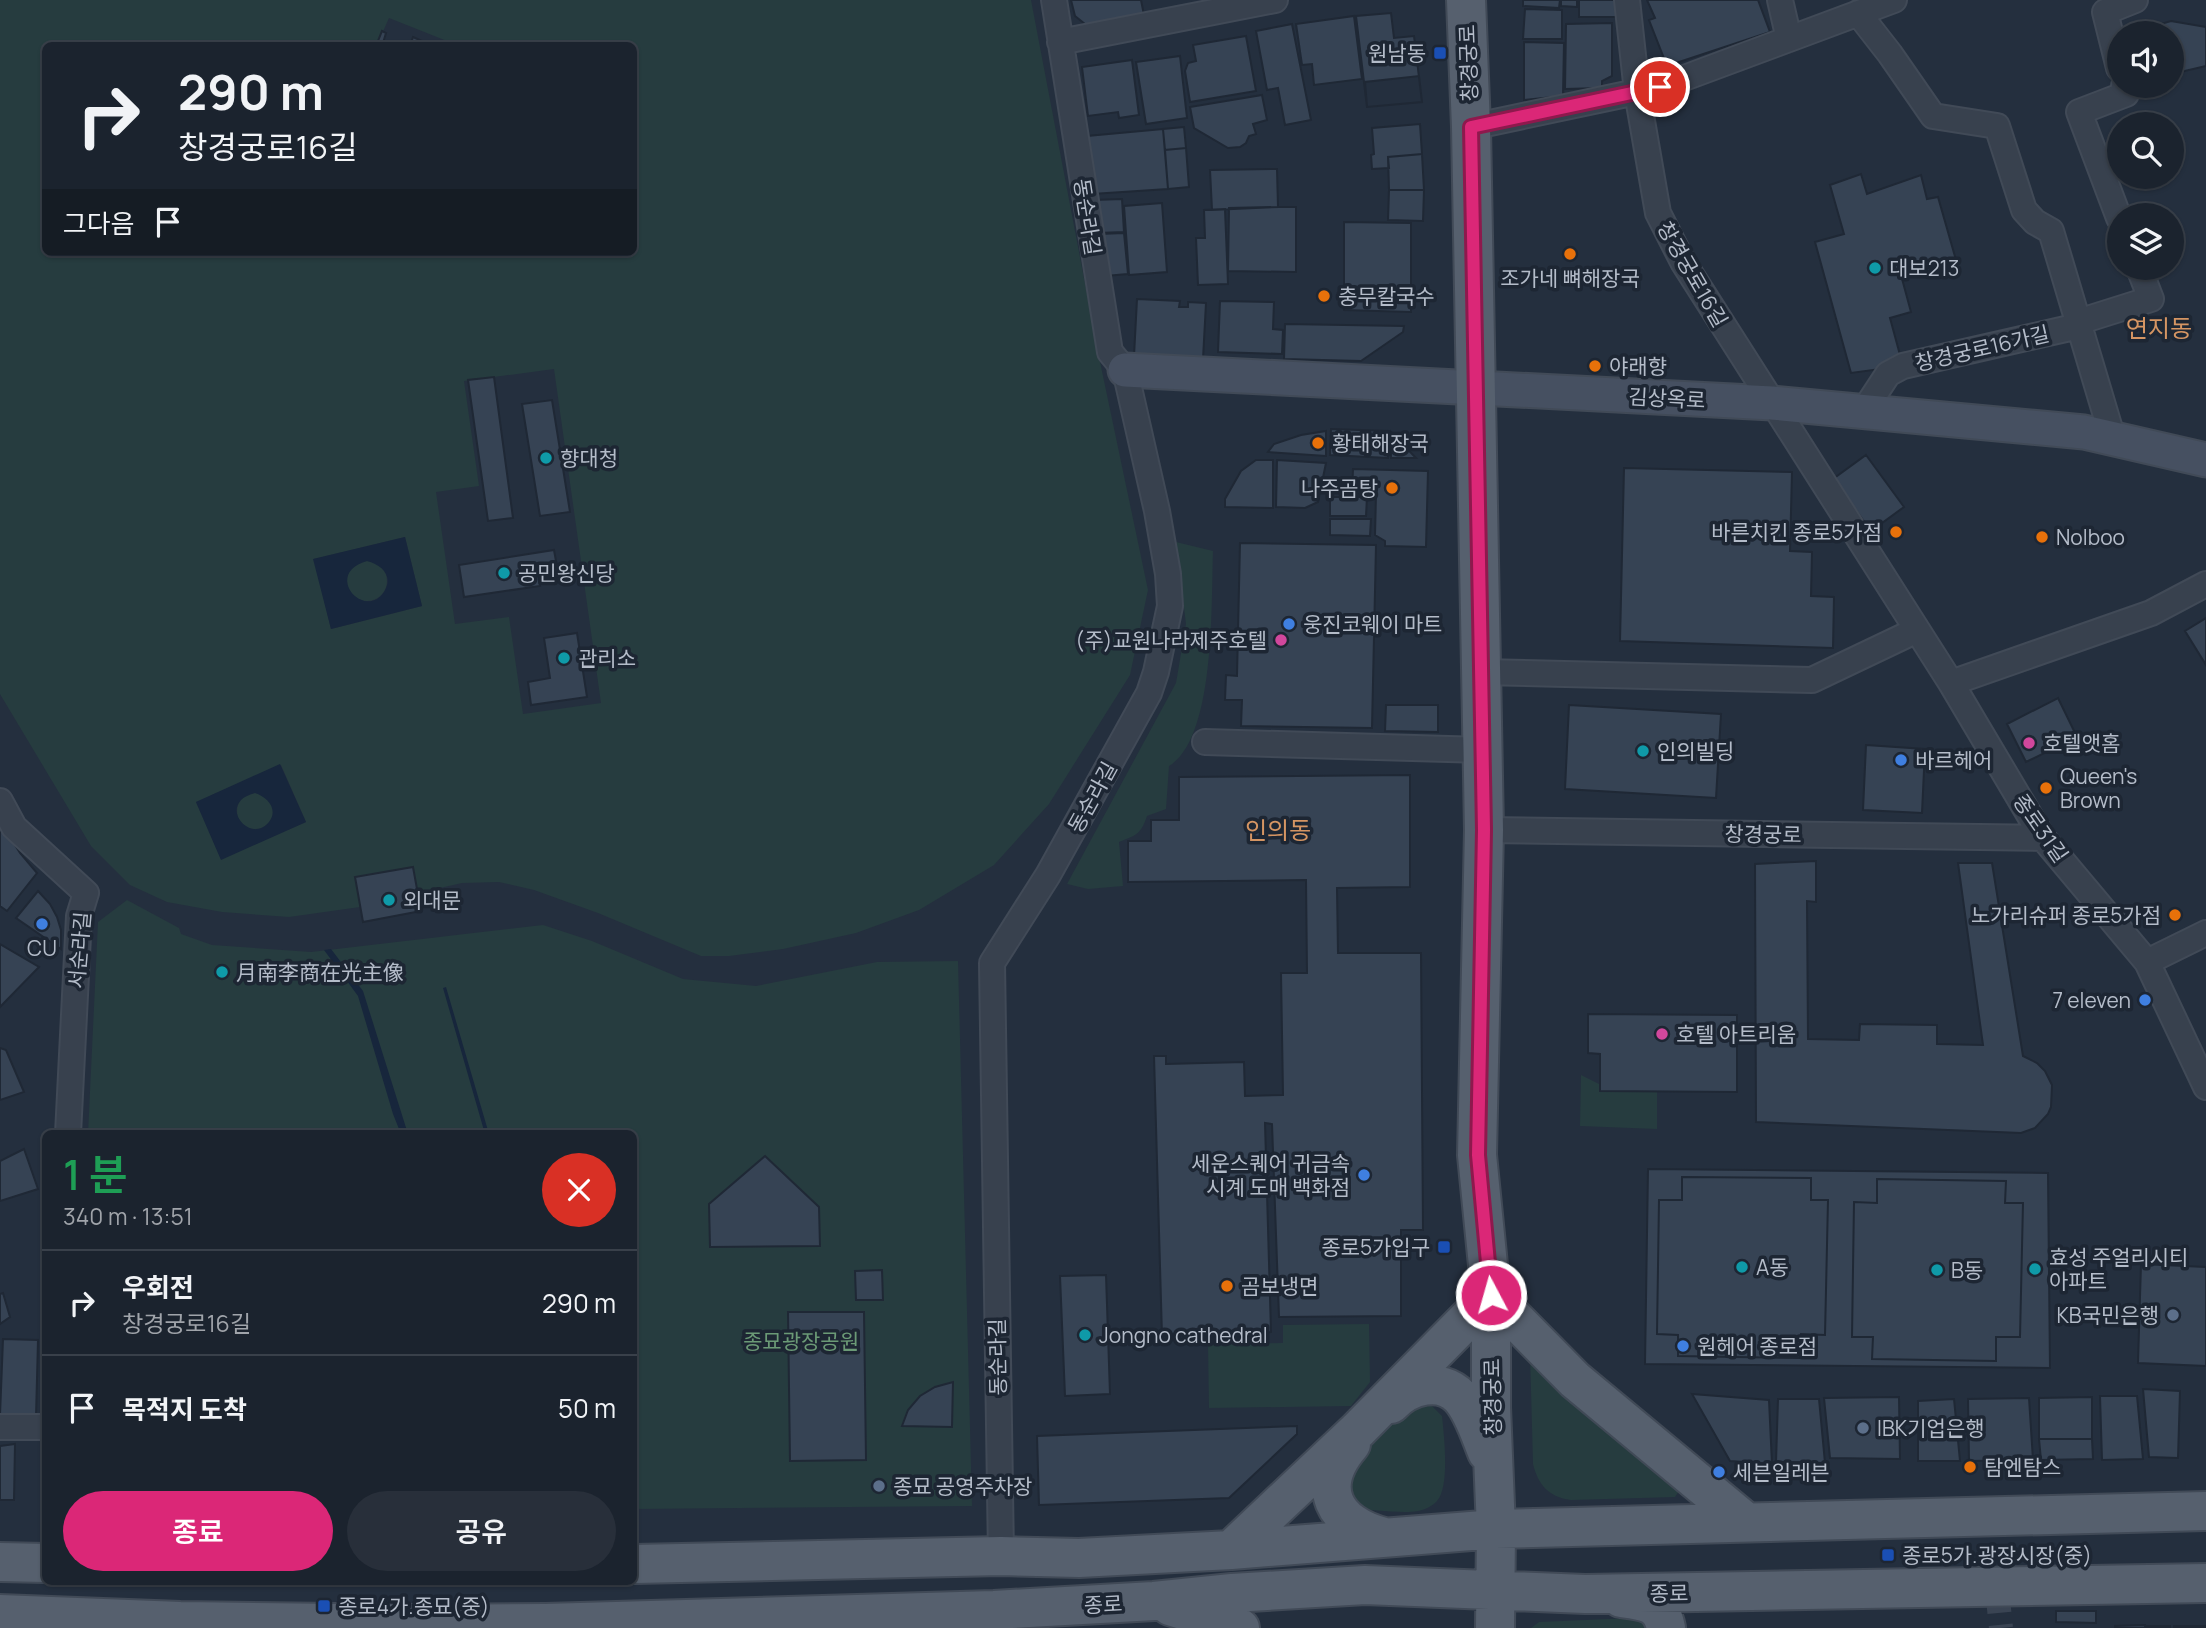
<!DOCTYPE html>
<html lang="ko">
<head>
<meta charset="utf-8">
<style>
	:root { --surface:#1b232e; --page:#282f3a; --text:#f1f3f6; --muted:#a0a4aa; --line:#39404a; --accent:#db2777 }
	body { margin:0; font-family:Manrope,"Noto Sans KR",sans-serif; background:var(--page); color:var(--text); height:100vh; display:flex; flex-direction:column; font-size:26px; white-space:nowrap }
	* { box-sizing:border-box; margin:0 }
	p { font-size:23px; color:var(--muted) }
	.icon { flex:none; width:38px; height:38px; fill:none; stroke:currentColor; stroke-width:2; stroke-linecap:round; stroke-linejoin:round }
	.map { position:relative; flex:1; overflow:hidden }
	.panel { position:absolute; left:42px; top:1130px; width:595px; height:455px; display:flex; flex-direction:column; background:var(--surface); border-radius:10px; box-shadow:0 2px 5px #0004,0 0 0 2px var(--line) }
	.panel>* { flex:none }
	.banner { position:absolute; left:42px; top:42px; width:595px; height:214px; border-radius:10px; box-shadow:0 2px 5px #0004,0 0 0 2px var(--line); background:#1b232e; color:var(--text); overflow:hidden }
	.fabs { position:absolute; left:2107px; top:21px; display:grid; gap:14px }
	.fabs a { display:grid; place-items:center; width:77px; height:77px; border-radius:50%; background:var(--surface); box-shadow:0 2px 5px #0004,0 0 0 2px var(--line); font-size:35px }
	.pin { position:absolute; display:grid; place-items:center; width:60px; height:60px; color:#fff; margin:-30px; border:4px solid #fff; border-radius:50%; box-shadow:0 2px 7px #0007 }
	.me { position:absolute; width:77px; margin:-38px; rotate:354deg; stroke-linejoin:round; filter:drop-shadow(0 0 5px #0008) }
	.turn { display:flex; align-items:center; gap:24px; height:147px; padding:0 21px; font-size:32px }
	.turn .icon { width:91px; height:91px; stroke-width:2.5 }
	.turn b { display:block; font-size:49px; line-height:60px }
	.then { display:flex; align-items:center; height:66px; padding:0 21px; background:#0003; gap:14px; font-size:26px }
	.round { display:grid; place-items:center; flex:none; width:74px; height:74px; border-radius:37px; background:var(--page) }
	.overview { display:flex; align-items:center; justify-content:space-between; height:119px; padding:0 21px }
	h1 { font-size:42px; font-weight:600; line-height:52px; color:#1e9e55 }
	.primary-button { display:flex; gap:14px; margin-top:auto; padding:14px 21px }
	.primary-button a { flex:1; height:80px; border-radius:42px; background:var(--accent); color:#fff; font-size:28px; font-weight:600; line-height:80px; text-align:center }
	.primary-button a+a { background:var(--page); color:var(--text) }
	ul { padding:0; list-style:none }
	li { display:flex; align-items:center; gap:21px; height:105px; padding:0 21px; border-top:2px solid var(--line) }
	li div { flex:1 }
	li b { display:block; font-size:26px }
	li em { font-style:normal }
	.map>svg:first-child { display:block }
	.green { fill:#263c3f; fill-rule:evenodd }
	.water { fill:#17263c; fill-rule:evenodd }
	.building { fill:#364354; stroke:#1f2835; stroke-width:2; fill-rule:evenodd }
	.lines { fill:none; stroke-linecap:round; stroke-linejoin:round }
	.street-tunnel { stroke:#3a4453; stroke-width:24; stroke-dasharray:24 12; stroke-linecap:butt }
	.street-casing { stroke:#414a57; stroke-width:28 }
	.secondary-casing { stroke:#414a57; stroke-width:37 }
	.primary-casing { stroke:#414a57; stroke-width:42 }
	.street { stroke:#38414e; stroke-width:24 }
	.secondary { stroke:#465061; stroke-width:33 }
	.primary { stroke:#56606e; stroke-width:38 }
	.route-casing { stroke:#8e194d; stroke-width:18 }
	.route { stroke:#db2777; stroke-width:12 }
	.transit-dot { fill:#1a4fb4; stroke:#1d2633; stroke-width:2.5 }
	.food-dot { fill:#e8710a; stroke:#1d2633; stroke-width:2.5 }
	.culture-dot { fill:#0f9aa8; stroke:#1d2633; stroke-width:2.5 }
	.shop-dot { fill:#3f7fe0; stroke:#1d2633; stroke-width:2.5 }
	.hotel-dot { fill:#d1479c; stroke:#1d2633; stroke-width:2.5 }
	.service-dot { fill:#5c6f8a; stroke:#1d2633; stroke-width:2.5 }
	.labels { text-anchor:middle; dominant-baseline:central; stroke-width:7; stroke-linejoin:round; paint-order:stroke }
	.poi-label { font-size:21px; fill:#b4bcc9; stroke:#1d2633; text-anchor:start }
	.street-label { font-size:21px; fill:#b4bcc9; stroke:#1d2633 }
	.park-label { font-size:21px; fill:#6b9a76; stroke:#1d2633 }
	.quarter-label { font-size:24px; fill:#d59563; stroke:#1d2633 }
</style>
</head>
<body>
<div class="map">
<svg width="2206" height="1628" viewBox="0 0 2206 1628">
	<rect width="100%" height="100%" fill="#242f3e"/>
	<path class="green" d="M0 0H1031L1099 357 1148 590 1130 675 1049 804 994 865 919 910 856 933 783 949 729 956H701L598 913 534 890 499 882 462 883 418 893 413 867 355 877 360 907 289 917 222 912 167 902 130 885 91 846 0 694ZM389 18 457 45 634 46V252H46V46L377 45ZM554 369 601 703 523 714 509 617 455 624 436 492 479 486 464 381ZM405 537 422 606 331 629 314 559ZM281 765 306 822 221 859 196 802Z
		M1176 542 1213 551C1211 601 1216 738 1169 766L1166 809 1147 816C1141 834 1137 835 1119 842L1123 886 1088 889 1067 884 1176 683 1186 624Z
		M347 581a20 20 0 1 1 40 0a20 20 0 1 1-40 0Z
		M237 811a18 18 0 1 1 36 0a18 18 0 1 1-36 0Z
		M127 900 179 928 181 934 212 945 311 952 543 925 592 941 683 979 756 986 877 962 958 961 972 1506 634 1509V1134H88L98 922Z
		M1581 1075 1601 1085 1657 1091V1129L1580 1126Z
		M1369 1324 1370 1382 1351 1406 1209 1408 1208 1344 1283 1343V1325Z
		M1530 1354 1617 1438 1679 1491 1675 1497 1571 1500C1548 1497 1538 1484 1533 1464Z
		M1415 1401 1432 1406 1442 1416C1444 1435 1450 1487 1437 1501 1433 1506 1424 1510 1418 1511 1401 1514 1371 1509 1353 1509L1342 1469Z
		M1633 1618H1638L1650 1628H1531L1539 1622Z"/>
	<path class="water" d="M405 537 422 606 331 629 313 559ZM367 561C382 565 394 576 384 592 365 621 322 574 367 561Z
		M280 764 306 822 221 860 196 802ZM255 793C267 797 279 809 269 822 250 846 215 803 255 793Z
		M331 949 363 991 408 1134H401L393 1114 358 996 324 950Z
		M446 987 489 1134H485L443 988Z"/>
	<path class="building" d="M1071 0H1141L1144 15 1086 29 1085 24 1075 16Z
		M1523 0H1560L1559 8 1523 6Z
		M1561 0H1577V7L1561 6Z
		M1579 0H1618V17H1579Z
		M1647 0H1758L1770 32 1667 66 1649 20 1655 18Z
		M1525 9 1562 10V39H1523Z
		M1391 13 1394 38 1414 36 1422 102 1367 107 1356 16Z
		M1354 16 1362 79 1314 85 1312 64 1302 65 1296 24Z
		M2171 21 2206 27V66L2172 74V33H2148L2147 28Z
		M1612 23V76L1602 81V88L1565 89 1566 24Z
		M1292 24 1311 120 1285 125 1278 88 1267 90 1256 31Z
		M382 31 386 33 383 43 378 41Z
		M1246 36 1256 91 1190 102 1185 71 1188 63 1196 61 1193 45Z
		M413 37 433 46H410Z
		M1524 42 1564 43 1563 96 1524 100Z
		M1180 56 1187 118 1146 124 1136 62Z
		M1132 60 1139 115 1119 118 1118 112 1088 116 1082 67Z
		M1419 76 1422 102 1367 107 1365 82Z
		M1262 95 1267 120 1253 124 1256 134 1249 136 1246 143 1240 147 1228 148 1194 128 1190 107Z
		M1420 124 1422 154 1388 157 1389 168 1372 169 1371 155 1374 154 1372 128Z
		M1184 127 1186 148 1165 150 1163 129Z
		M1163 129 1168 189 1092 194 1087 136Z
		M1186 148 1189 187 1168 189 1165 150Z
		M1422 154 1424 190H1389L1388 157Z
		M1277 169 1278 207 1212 210 1210 170Z
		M1861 174 1867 194 1921 175 1927 199 1938 197 1956 260 1901 275 1911 312 1890 318 1903 366 1851 373 1815 242 1844 234 1830 185Z
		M1389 190H1424L1423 221 1388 220Z
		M1122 199 1124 232 1098 233 1094 200Z
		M1162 203 1167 272 1129 275 1124 206Z
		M1278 207H1296V272L1228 271 1229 208Z
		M1225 209 1228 284 1198 285 1196 238H1205L1204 210Z
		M1344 222 1411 223V312L1344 310Z
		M1124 233 1128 274 1105 276 1099 234Z
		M1137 299 1180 301 1179 307H1188V302L1206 303 1203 359 1134 356Z
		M1220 301 1274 302 1273 329 1283 330 1282 354 1218 352Z
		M1285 324 1404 326 1403 332 1361 361 1284 359Z
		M494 377 513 518 488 521 468 380Z
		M552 400 570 512 540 516 522 404Z
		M1331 429 1389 431 1388 458 1330 455Z
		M1326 431V456L1268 452 1274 444 1301 435Z
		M1391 432 1416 458H1391Z
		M1866 455 1904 507 1871 531 1833 479Z
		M1256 460H1273V508L1225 507V499L1241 471Z
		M1277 460 1326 463 1318 502 1305 508 1276 507Z
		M1624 468 1792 472 1790 551 1812 552 1811 596 1834 597 1833 648 1620 641Z
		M1353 469 1428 471 1426 547 1385 546V541L1375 535 1376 494 1352 493Z
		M1330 497H1367L1366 516H1330Z
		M1330 519H1371L1370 536 1330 535Z
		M1240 543 1376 545 1372 728 1241 726 1242 700H1225L1226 675 1237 676Z
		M554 550 558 572 538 575 540 586 464 597 459 565Z
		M2206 618V665L2185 631Z
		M577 633 587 697 531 705 528 682 550 678 544 638Z
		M2058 698 2077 737 2026 762 2007 724Z
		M1386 705H1438V732L1385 731Z
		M1569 705 1721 714 1716 798 1565 789Z
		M1866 745 1925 749 1922 813 1863 810Z
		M1410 775V887L1337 888 1338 953H1421L1423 1230H1401V1316L1279 1317 1272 1124 1265 1123 1271 1332 1162 1336 1154 1056H1166V1064L1244 1062 1245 1096 1283 1095 1281 973H1307L1306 880 1128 882V841H1151V820H1179V777Z
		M0 821 20 853 37 873 7 911 0 906Z
		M1816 861V902L1807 901 1808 1039 1859 1040 1860 1024 1937 1025V1044L1983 1045 1958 863H1992L2023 1056 2037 1063 2045 1071 2052 1085 2051 1107 2048 1114 2035 1128 2021 1133 1756 1122 1755 864Z
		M413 867 421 911 363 922 355 877Z
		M38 891 50 904 57 917 61 930V949L16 918Z
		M0 944 39 967 0 1007Z
		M1588 1014 1737 1015V1092L1600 1091V1054L1588 1053Z
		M0 1048 6 1050 24 1092 0 1100Z
		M24 1149 38 1189 0 1201V1161Z
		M765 1156 819 1207 820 1246 710 1247 709 1204Z
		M1648 1169 2048 1173 2050 1368 1645 1364ZM1682 1177 1811 1178V1200H1828L1825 1335 1801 1334V1358L1678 1356V1335L1657 1334 1659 1200H1682ZM1877 1179 2006 1181 2005 1203H2023L2020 1337H1996V1361L1872 1359 1873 1337H1852L1854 1202 1877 1203Z
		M1682 1177 1811 1178V1200H1828L1825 1335 1801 1334V1358L1678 1356V1335L1657 1334 1659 1200H1682Z
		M1877 1179 2006 1181 2005 1203H2023L2020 1337H1996V1361L1872 1359 1873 1337H1852L1854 1202 1877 1203Z
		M2141 1264 2206 1267V1366L2138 1363Z
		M882 1270 883 1300H856L855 1271Z
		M1106 1275 1110 1394 1065 1396 1060 1276Z
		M3 1293 10 1317 0 1324V1294Z
		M788 1312H864L866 1460 790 1461Z
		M3 1339 38 1340 36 1417 0 1415Z
		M953 1382 952 1427 902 1426 908 1410 920 1396 935 1387Z
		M2143 1389 2180 1391 2178 1458 2149 1457Z
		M1692 1394 1769 1400 1772 1464 1730 1461Z
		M2100 1396H2137L2143 1459 2102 1460Z
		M1899 1397 1900 1459 1830 1458 1824 1398Z
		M2092 1397V1439H2039V1398Z
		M2029 1398 2033 1460 1969 1461 1968 1399Z
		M1778 1399H1819L1825 1463 1776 1462Z
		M1954 1399 1960 1461H1918V1401Z
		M1297 1426V1434L1229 1498 1039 1505 1037 1436Z
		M2039 1439H2092L2093 1459 2041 1460Z
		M15 1444 14 1500H0V1446Z
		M2056 1611H2096V1623L2056 1622Z
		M2145 1625V1628H2115V1626Z
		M2145 1626H2170V1628H2145Z
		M2174 1626H2206V1628H2174Z"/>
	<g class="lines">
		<path class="street-tunnel" d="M1997 1589 2001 1628"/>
		<defs>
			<path id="street" d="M1627 0 1637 92 1658 213 1683 262 1951 683 2043 838 2147 962 2206 1087
				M1780 0 1789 39
				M1858 13 1890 54 1933 116 1997 126 2024 210 2035 222 2051 231 2113 439
				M1060 42 1275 0
				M2119 68 2105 12 2135 0
				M1471 127 1660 87 1894 0
				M2119 218 2079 112 2126 94 2124 86
				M1863 412 1888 374 1903 366 2070 328 2078 322 2151 299 2139 268
				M1481 672 1812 680 1917 630
				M1951 683 2151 613 2206 584
				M1205 742 1483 750
				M0 801 14 827 86 893 79 916 68 1134
				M1484 830 2043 838
				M2147 962 2206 933
				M0 1427H46
				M1001 1556 992 963 1048 875 1149 693 1156 672 1170 606 1168 574 1157 511 1125 370 1110 352 1054 0"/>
			<path id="secondary" d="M1125 370 1772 403 2084 432 2206 460"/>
			<path id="primary" d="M1466 0 1471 127 1484 830 1477 1155 1491 1295V1407L1496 1529 1495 1628
				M1491 1295 1575 1380 1746 1522
				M1391 1404C1408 1386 1440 1376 1460 1397 1473 1411 1480 1435 1487 1452
				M1351 1444C1314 1487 1333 1524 1384 1537
				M1231 1550 1358 1430 1491 1295
				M0 1562 46 1563
				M634 1564 1001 1556 1079 1558 1231 1550 1496 1529 2206 1511
				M1621 1598C1645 1601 1661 1602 1666 1628
				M1170 1606 1240 1628
				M0 1614 180 1621 422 1624 545 1623 994 1610 1154 1601 1232 1593 1365 1585 1585 1594 2206 1583"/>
		</defs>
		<use href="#street" class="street-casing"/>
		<use href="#secondary" class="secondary-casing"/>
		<use href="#primary" class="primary-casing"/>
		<use href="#street" class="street"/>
		<use href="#secondary" class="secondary"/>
		<use href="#primary" class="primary"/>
	</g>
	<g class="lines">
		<defs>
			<path id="route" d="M1491 1295 1478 1155 1484 830 1471 127 1660 87"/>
		</defs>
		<use href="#route" class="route-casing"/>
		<use href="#route" class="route"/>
	</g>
	<g class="transit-dot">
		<rect x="1433" y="46" width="14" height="14" rx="3.5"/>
		<rect x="1437" y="1240" width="14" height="14" rx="3.5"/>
		<rect x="1881" y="1548" width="14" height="14" rx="3.5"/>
		<rect x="317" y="1599" width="14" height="14" rx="3.5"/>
	</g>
	<g class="food-dot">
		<circle cx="1570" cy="254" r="7"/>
		<circle cx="1324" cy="296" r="7"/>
		<circle cx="1595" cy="366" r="7"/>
		<circle cx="1318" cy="443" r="7"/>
		<circle cx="1392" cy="488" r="7"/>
		<circle cx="1896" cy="532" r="7"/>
		<circle cx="2042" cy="537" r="7"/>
		<circle cx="2046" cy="788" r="7"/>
		<circle cx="2175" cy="915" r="7"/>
		<circle cx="1227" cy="1286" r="7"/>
		<circle cx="1970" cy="1467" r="7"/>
	</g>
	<g class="culture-dot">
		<circle cx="1875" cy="268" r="7"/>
		<circle cx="546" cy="458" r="7"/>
		<circle cx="504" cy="573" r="7"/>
		<circle cx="564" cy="658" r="7"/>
		<circle cx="1643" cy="751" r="7"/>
		<circle cx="389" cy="900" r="7"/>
		<circle cx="222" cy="972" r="7"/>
		<circle cx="1742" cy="1267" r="7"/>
		<circle cx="2035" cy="1269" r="7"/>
		<circle cx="1937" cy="1270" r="7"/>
		<circle cx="1085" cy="1335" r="7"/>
	</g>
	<g class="shop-dot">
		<circle cx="1289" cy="624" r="7"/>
		<circle cx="1901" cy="760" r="7"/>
		<circle cx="42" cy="924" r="7"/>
		<circle cx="2145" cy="1000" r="7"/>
		<circle cx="1364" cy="1175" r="7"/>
		<circle cx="1683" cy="1346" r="7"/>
		<circle cx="1719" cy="1472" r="7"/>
	</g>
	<g class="hotel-dot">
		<circle cx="1281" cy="640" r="7"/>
		<circle cx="2029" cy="743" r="7"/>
		<circle cx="1662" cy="1034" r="7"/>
	</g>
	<g class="service-dot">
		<circle cx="2173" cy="1315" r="7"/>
		<circle cx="1863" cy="1428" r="7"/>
		<circle cx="879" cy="1486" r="7"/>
	</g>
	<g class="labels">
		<g class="poi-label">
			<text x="1426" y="53" text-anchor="end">원남동</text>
			<text x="1889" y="268">대보213</text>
			<text x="1570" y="278" text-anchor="middle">조가네 뼈해장국</text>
			<text x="1338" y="296">충무칼국수</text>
			<text x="1609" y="366">야래향</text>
			<text x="1332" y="443">황태해장국</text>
			<text x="560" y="458">향대청</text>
			<text x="1378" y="488" text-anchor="end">나주곰탕</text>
			<text x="1882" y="532" text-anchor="end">바른치킨 종로5가점</text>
			<text x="2056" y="537">Nolboo</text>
			<text x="518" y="573">공민왕신당</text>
			<text x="1303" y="624">웅진코웨이 마트</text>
			<text x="1267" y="640" text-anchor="end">(주)교원나라제주호텔</text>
			<text x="578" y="658">관리소</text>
			<text x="2043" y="743">호텔앳홈</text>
			<text x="1657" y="751">인의빌딩</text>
			<text x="1915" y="760">바르헤어</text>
			<text x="2060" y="776">Queen's<tspan x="2060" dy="24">Brown</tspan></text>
			<text x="403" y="900">외대문</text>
			<text x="2161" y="915" text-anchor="end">노가리슈퍼 종로5가점</text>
			<text x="42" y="948" text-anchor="middle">CU</text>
			<text x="236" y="972">月南李商在光主像</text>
			<text x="2131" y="1000" text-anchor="end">7 eleven</text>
			<text x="1676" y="1034">호텔 아트리움</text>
			<text x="1350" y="1163" text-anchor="end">세운스퀘어 귀금속<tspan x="1350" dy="24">시계 도매 백화점</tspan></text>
			<text x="1430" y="1247" text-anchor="end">종로5가입구</text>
			<text x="2049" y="1257">효성 주얼리시티<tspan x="2049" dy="24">아파트</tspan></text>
			<text x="1756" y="1267">A동</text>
			<text x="1951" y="1270">B동</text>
			<text x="1241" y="1286">곰보냉면</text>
			<text x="2159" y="1315" text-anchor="end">KB국민은행</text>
			<text x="1099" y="1335">Jongno cathedral</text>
			<text x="1697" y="1346">원헤어 종로점</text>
			<text x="1877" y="1428">IBK기업은행</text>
			<text x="1984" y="1467">탐엔탐스</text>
			<text x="1733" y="1472">세븐일레븐</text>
			<text x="893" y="1486">종묘 공영주차장</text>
			<text x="1902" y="1555">종로5가.광장시장(중)</text>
			<text x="338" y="1606">종로4가.종묘(중)</text>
		</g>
		<g class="street-label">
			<text transform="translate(1468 63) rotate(-92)">창경궁로</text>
			<text transform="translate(1088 217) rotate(81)">동순라길</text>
			<text transform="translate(1693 274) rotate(60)">창경궁로16길</text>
			<text transform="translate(1982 348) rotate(-13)">창경궁로16가길</text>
			<text transform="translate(1667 398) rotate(3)">김상옥로</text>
			<text transform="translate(1092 797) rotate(-61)">동순라길</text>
			<text transform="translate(2041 828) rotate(55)">종로31길</text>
			<text transform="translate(1763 834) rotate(1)">창경궁로</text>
			<text transform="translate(79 950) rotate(-85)">서순라길</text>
			<text transform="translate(997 1357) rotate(-91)">동순라길</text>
			<text transform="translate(1492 1397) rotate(-91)">창경궁로</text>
			<text transform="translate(1669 1593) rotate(-1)">종로</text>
			<text transform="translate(1103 1604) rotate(-3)">종로</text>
		</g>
		<g class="park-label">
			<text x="801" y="1341">종묘광장공원</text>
		</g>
		<g class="quarter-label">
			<text x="2159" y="327">연지동</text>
			<text x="1278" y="829">인의동</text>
		</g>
	</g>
</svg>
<div class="fabs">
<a><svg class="icon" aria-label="sound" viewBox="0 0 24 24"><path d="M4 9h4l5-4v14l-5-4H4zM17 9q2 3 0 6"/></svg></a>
<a><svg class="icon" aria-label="search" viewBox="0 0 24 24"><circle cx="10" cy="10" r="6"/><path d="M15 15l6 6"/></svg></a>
<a><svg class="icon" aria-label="layers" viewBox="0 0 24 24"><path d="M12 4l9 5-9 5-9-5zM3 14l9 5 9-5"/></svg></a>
</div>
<div class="pin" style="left:1660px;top:87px;background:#d93025"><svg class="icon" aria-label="arrive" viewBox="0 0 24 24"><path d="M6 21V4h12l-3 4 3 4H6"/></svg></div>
<svg class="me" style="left:1491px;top:1295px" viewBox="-20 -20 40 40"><circle r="17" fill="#db2777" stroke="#fff" stroke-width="3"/><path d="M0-11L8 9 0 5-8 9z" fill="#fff"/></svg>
<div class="banner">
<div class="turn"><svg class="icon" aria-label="right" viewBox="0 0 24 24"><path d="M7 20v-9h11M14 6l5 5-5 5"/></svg><div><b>290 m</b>창경궁로16길</div></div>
<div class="then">그다음<svg class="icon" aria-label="arrive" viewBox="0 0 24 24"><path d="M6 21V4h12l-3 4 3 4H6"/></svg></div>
</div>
<section class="panel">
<div class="overview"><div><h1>1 분</h1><p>340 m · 13:51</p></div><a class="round" style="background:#d93025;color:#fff"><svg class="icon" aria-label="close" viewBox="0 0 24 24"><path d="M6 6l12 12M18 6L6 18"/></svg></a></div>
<ul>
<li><svg class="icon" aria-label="right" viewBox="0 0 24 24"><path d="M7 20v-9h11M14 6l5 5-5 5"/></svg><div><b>우회전</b><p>창경궁로16길</p></div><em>290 m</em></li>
<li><svg class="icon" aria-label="arrive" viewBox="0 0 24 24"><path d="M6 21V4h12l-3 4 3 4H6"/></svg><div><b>목적지 도착</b></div><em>50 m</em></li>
</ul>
<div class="primary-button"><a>종료</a><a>공유</a></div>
</section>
</div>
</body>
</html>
